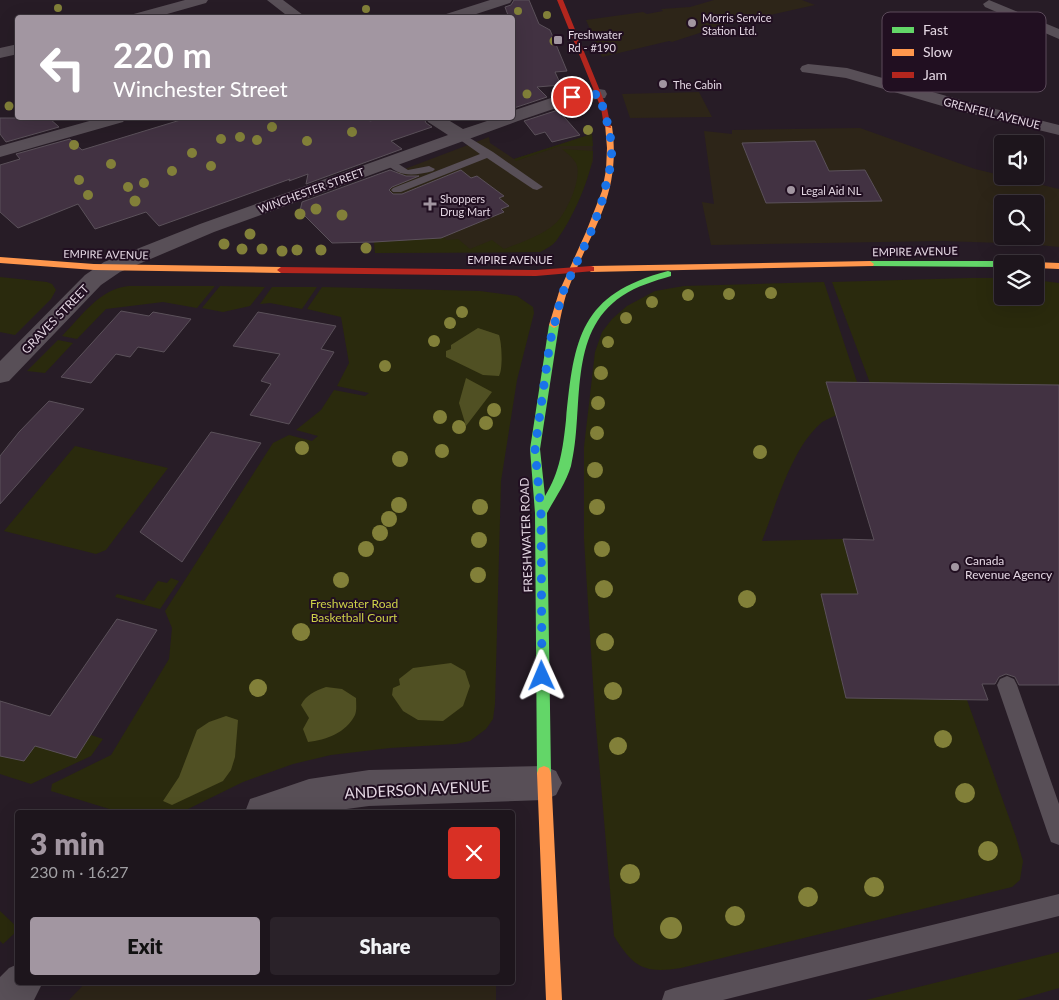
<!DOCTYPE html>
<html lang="en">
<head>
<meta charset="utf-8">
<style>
	:root { --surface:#1d151c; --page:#2a2229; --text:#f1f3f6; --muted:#a09fa3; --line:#3b343b; --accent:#a296a1 }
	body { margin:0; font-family:Lato,sans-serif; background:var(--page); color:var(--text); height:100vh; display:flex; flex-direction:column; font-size:19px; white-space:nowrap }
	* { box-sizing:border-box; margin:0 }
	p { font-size:16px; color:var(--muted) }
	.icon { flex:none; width:28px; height:28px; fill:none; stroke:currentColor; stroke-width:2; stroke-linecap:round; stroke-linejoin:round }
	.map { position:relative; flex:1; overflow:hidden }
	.side { position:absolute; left:15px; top:810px; width:500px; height:175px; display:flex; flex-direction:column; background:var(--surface); border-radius:5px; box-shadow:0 5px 20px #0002,0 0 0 1px var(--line) }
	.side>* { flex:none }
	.guide { position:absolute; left:15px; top:15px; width:500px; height:105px; border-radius:5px; box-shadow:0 5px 20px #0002,0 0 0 1px var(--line); background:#a296a1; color:#fff; overflow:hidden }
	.fabs { position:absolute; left:994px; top:135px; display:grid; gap:10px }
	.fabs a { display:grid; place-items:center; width:50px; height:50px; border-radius:5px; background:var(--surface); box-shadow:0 5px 20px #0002,0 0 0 1px var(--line); font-size:25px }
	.pin { position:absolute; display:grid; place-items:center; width:42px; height:42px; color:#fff; margin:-21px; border:2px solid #fff; border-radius:50%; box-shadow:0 1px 5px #0007 }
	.me { position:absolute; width:55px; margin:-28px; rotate:359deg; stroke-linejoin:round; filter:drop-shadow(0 0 4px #0008) }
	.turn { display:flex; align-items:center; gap:18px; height:105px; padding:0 15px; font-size:22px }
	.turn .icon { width:65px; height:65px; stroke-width:2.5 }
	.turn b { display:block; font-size:35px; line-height:42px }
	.round { display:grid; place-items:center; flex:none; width:52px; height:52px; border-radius:5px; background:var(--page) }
	.overview { display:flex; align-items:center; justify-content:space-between; height:85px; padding:0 15px }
	h1 { font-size:30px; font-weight:800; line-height:38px; color:var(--accent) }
	.action { display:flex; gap:10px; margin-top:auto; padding:10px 15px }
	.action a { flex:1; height:58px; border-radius:5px; background:var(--accent); color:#111; font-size:20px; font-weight:800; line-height:58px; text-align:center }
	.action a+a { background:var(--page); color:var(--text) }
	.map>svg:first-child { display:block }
	.commercial { fill:#2d2518; fill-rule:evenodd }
	.green { fill:#2a2a0d }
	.forest { fill:#505023 }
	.building { fill:#423242; stroke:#5b515a }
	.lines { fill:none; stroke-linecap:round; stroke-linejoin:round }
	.lane { fill:#584f57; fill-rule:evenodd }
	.street { fill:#584f57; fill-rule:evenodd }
	.fast { fill:#63d668; fill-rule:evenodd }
	.slow { fill:#ff974d; fill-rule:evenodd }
	.jam { fill:#b3261e; fill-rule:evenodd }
	.tree { fill:#828039 }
	.route { stroke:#1a73e8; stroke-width:9; stroke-dasharray:0 16.2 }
	.poi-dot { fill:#a296a1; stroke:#210f21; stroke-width:2 }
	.labels { text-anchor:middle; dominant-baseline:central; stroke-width:4; stroke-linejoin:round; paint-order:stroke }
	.far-poi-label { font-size:11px; fill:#e4d7e3; stroke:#210f21; text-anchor:start }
	.far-street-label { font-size:11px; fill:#e4d7e3; stroke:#210f21 }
	.street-label { font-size:12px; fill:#e4d7e3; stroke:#210f21 }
	.poi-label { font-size:12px; fill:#e4d7e3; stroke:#210f21; text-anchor:start }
	.park-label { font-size:12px; fill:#cdd148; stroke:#210f21 }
	.near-street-label { font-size:15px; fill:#e4d7e3; stroke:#210f21 }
	.key { fill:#210f21; stroke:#5c4b5b; stroke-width:1 }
	.key-label { font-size:14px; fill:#e4d7e3 }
</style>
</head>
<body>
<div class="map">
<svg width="1059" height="1000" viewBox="0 0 1059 1000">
	<rect width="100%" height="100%" fill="#271c26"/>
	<path class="commercial" d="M714 0H802L815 5 724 25 672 42 669 41 602 57 586 20 643 12 647 14 663 11 661 9 690 7Z
		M699 92 712 117 630 118 622 94Z
		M860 128 975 169 1059 189V247L1029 244 942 241 711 245 702 202 714 204 704 131 732 134V130ZM1002 204H1035V236H1002Z
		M592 134 593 161 580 197 556 241 540 252 375 253 373 229 339 194 489 137 490 143 514 159Z
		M86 982H496V1000H69Z"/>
	<path class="green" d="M592 134 593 146H560L516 161 514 159Z
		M562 149 593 151C593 174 571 222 556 241 552 246 546 249 540 252L375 253 373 229 341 193 391 241 445 238 446 240 458 239 470 249 492 240 504 249C522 242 542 236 556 223 567 212 583 177 576 163 572 157 567 153 562 149Z
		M0 277 47 282 52 284 56 290 51 299 15 335 0 332Z
		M970 278H1002V296H1035V280L1059 283V385L870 383 832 282Z
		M824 282 857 382H827L837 415C831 418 824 420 820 424 791 450 776 505 762 541L843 539 858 594H821L846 698 967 700 1016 837 1023 861 1020 880 1012 887 681 968C644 974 633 967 614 936L595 715 584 539V447L595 352 602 332 612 319 627 306 655 291 684 286Z
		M129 286H215L197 308 163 302 106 309 77 339 62 336C81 317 100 288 129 286Z
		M220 286 265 287 250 306 223 312 202 308Z
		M272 287H317L302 309 270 303 260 304Z
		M322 287 480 291 517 296 533 307 534 313 517 380 501 481 495 704 493 719 486 729 470 741 456 744 390 748 331 755 293 764 243 782 182 812H119L51 791 52 784 111 755 169 659 172 628 165 611 273 443 289 435 312 441 318 436 296 430 321 410 334 390 365 396 369 393 337 386 349 363 341 317 307 309Z
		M58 340 73 343 45 373 27 371Z
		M75 446 168 468 106 550 96 554 4 531Z
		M171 578 179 581 160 609 115 597 117 594 144 601 158 581 167 583Z
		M91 735 103 739 91 756 31 784 0 774V756L24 761 35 746Z
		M0 911 17 927V931L3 944 0 941Z
		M1059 952V988L1017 1000H866Z"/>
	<path class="forest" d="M478 328 499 335C502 344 503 369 499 376L483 375 446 357V351L451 349V345Z
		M466 378 492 392 466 426 459 403Z
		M451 663 465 671 470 686 463 706 443 721 418 720 403 711 392 695 393 688 400 685 399 679 413 668Z
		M326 687 342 689 356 698C356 703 357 710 355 715 346 733 326 740 308 742L303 729 309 718 301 705C306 695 315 691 326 687Z
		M226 716 238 720 235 757 231 770 223 781 172 805 163 801 179 777 197 730 209 722Z"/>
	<path class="building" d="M514 0H529L539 24 550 30 567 71 555 72 561 85 537 87 547 97 514 108 512 18H509L505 7 511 5Z
		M558 110 580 135 552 142 545 132 535 135 524 121Z
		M0 118H49L59 127 6 142 0 134Z
		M187 118H366L370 121 382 118H424L426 123 432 127 391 141 402 149 306 184 308 174 289 181 290 179 159 226 146 212 95 229 78 204 18 228 0 212V165L20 159 16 154 70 139 82 150Z
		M815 141 829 171 865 170 882 201 766 203 742 143Z
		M390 170 406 176H419L392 187 389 190 393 194H402L461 170 471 178 477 176 504 196 499 198 509 206 501 209 504 212 441 238 374 242 332 243 300 211 302 202Z
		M121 311 149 316 153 312 191 319 164 352 138 347 130 357 116 354 91 383 61 377Z
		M258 312 336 326 321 349 334 352 289 424 250 415 271 384 261 381 280 354 233 346Z
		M826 382 1059 385V685H1019L1015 677 1006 674 999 677 995 684H982L988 700 846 698 821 594H858L843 539 874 540Z
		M49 401 84 409 0 504V456L19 432Z
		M211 432 261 443 182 562 140 532Z
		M117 619 157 630 76 758 35 746 24 761 0 756V701L50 716Z"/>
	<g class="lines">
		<path class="lane" d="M460 132 493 152 543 187 537 190 533 189 487 158 401 192H393L391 190 393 188 480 154 456 137 455 135Z
			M389 158 408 170 429 166 435 169 433 171C413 176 398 178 384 161L385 159Z
			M1007 676 1014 679 1017 685 1059 804V845L1051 842 1048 834 997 685 1000 679Z
			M1059 894V916L723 1000H662L665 991 674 988Z"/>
		<path class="street" d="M185 0H208L206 3 153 18H128L130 15Z
			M267 0H283L307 18H290Z
			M490 0H512L510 3 464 18H441L443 15Z
			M989 0 1059 29V39L985 7 983 4Z
			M18 44V54L0 58V48Z
			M808 64 847 68 968 102 1059 125V135L956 110 846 78 802 72 800 69 802 66Z
			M599 89 605 90 607 94 605 98 574 102 518 121 214 232 120 272 101 285 9 381 0 383V361L85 275 104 262 200 224 448 135 428 122 426 118H445L463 129 496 118H512V111L566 93Z
			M100 118H126L123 122 0 157V146Z
			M544 766 556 771 562 783 556 795 544 800 369 806 324 812H245L250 799 309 779 369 770Z
			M18 964V982H43L34 1000H0V977L9 968Z"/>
		<path class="fast" d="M870 261H1021L1025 264H1002V267L867 266 866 264Z
			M668 271 671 272V276C654 281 637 286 622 296 566 333 585 410 571 466 566 483 555 498 547 513L551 773 549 778 544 780 539 778 537 773 535 513 530 449 549 325 554 322 559 325 540 449 545 496C560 472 563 448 566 420 574 338 580 294 668 271Z"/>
		<path class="slow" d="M605 124 612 126C622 199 589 231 566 295 563 305 561 315 559 325L554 328 549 325 559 292 586 232 602 191 606 170 607 148Z
			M0 257 94 264 281 267 285 270 281 273 94 270 0 263Z
			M870 261 874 264 873 266 591 272 587 269 591 266Z
			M1035 262 1059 263V269L1035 268V264H1032Z
			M544 766 549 768 551 773 562 1000H546L537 773 539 768Z"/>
		<path class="jam" d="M557 0H563L607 108 611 128 604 126 601 108Z
			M591 266 594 267V271L536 276 281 273 277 270 281 267 536 270Z"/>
	</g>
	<g class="tree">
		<circle cx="58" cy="8" r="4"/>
		<circle cx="366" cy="9" r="4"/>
		<circle cx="518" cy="11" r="4"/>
		<circle cx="547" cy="15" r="4"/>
		<circle cx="554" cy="41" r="4.5"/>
		<circle cx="527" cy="94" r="4.5"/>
		<circle cx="9" cy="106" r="4.5"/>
		<circle cx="272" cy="127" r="5"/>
		<circle cx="588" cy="130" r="5"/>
		<circle cx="352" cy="132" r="5"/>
		<circle cx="240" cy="137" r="5"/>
		<circle cx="221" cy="139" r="5"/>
		<circle cx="257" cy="140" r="5"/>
		<circle cx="307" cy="141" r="5"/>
		<circle cx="74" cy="145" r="5"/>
		<circle cx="192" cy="153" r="5"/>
		<circle cx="111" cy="164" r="5"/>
		<circle cx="211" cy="166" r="5"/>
		<circle cx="172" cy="171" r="5"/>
		<circle cx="79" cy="180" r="5"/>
		<circle cx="144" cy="183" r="5"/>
		<circle cx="128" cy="187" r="5"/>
		<circle cx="88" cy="195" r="5"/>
		<circle cx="135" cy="201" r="5.5"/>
		<circle cx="316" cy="209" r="5.5"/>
		<circle cx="300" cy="214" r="5.5"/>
		<circle cx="342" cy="215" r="5.5"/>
		<circle cx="250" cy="234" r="5.5"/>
		<circle cx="224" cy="244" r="5.5"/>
		<circle cx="366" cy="248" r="5.5"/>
		<circle cx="242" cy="249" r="5.5"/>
		<circle cx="262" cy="249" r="5.5"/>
		<circle cx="297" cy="250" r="5.5"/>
		<circle cx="321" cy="250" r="5.5"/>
		<circle cx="282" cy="251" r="5.5"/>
		<circle cx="771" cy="293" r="6"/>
		<circle cx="729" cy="294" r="6"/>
		<circle cx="688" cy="295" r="6"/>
		<circle cx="652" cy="302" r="6"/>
		<circle cx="462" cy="312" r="6"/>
		<circle cx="626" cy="318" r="6"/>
		<circle cx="450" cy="323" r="6"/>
		<circle cx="434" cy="341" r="6"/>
		<circle cx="608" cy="342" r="6"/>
		<circle cx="385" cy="366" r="6"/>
		<circle cx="601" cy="373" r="7"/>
		<circle cx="598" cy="403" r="7"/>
		<circle cx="494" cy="410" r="7"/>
		<circle cx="440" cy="417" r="7"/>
		<circle cx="486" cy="423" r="7"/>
		<circle cx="459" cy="427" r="7"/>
		<circle cx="597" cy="433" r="7"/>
		<circle cx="302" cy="448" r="7"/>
		<circle cx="442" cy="451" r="7"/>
		<circle cx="760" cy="452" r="7"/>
		<circle cx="400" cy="459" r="8"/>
		<circle cx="595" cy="470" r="8"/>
		<circle cx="399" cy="505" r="8"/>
		<circle cx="480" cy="507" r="8"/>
		<circle cx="597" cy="507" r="8"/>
		<circle cx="389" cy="519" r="8"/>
		<circle cx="380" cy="533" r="8"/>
		<circle cx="479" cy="540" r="8"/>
		<circle cx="366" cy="549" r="8"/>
		<circle cx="602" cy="549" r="8"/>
		<circle cx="478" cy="575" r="8"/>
		<circle cx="341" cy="580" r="8"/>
		<circle cx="604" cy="589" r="9"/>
		<circle cx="747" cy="599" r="9"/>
		<circle cx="301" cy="632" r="9"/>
		<circle cx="605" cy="642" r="9"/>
		<circle cx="258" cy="688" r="9"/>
		<circle cx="613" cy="691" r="9"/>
		<circle cx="943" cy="739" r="9"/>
		<circle cx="618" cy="746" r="9"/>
		<circle cx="965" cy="793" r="10"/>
		<circle cx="988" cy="851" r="10"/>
		<circle cx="630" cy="874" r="10"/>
		<circle cx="874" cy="887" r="10"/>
		<circle cx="808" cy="897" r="10"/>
		<circle cx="735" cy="916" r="10"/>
		<circle cx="671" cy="928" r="11"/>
	</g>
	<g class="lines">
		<path class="route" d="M542 676 541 513 535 449 550 342 562 294 590 234 601 205 612 160 610 132 599 94 572 97"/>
	</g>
	<g class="poi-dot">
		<circle cx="692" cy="23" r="5"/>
		<rect x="553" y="35" width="10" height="10" rx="2.5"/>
		<circle cx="663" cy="84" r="5"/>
		<circle cx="791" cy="190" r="5"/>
		<path d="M427.5 196.5h5v5h5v5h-5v5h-5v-5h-5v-5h5z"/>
		<circle cx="955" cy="567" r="5"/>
	</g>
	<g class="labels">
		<g class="far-poi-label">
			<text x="702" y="17">Morris Service<tspan x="702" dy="13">Station Ltd.</tspan></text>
			<text x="568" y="34">Freshwater<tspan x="568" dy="13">Rd - #190</tspan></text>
			<text x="673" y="84">The Cabin</text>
			<text x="801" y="190">Legal Aid NL</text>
			<text x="440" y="198">Shoppers<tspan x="440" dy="13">Drug Mart</tspan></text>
		</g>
		<g class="far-street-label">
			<text transform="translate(992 113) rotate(14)">GRENFELL AVENUE</text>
			<text transform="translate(311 190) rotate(-20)">WINCHESTER STREET</text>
			<text transform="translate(915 251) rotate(-1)">EMPIRE AVENUE</text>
			<text transform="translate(106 254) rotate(1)">EMPIRE AVENUE</text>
			<text x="510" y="259">EMPIRE AVENUE</text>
		</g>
		<g class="street-label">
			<text transform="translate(55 319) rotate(-46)">GRAVES STREET</text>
			<text transform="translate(526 535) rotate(-92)">FRESHWATER ROAD</text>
		</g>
		<g class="poi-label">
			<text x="965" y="560">Canada<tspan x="965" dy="14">Revenue Agency</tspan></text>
		</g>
		<g class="park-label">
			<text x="354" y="603">Freshwater Road<tspan x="354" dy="14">Basketball Court</tspan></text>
		</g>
		<g class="near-street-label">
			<text transform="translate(417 789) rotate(-3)">ANDERSON AVENUE</text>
		</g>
	</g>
	<rect x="882" y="12" width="164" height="80" rx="8" class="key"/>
	<rect x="892" y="27" width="22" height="6" fill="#63d668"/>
	<rect x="892" y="49" width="22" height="7" fill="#ff974d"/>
	<rect x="892" y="72" width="22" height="6" fill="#b3261e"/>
	<g class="key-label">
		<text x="923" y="35">Fast</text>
		<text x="923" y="57">Slow</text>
		<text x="923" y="80">Jam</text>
	</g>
</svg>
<div class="fabs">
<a><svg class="icon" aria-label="sound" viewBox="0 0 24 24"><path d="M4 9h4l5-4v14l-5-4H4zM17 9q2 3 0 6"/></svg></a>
<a><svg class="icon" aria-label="search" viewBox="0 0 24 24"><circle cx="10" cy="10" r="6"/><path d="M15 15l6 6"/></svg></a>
<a><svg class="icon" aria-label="layers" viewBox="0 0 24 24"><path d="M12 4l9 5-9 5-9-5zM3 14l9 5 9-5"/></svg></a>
</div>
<div class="pin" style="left:572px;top:97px;background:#d93025"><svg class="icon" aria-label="arrive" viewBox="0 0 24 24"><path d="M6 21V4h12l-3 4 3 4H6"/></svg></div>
<svg class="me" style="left:542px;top:676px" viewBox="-20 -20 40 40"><path d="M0-17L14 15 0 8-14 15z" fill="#1a73e8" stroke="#fff" stroke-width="4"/></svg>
<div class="guide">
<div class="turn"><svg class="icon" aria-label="left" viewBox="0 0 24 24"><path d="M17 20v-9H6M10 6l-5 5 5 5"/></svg><div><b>220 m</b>Winchester Street</div></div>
</div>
<section class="side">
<div class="overview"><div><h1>3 min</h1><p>230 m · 16:27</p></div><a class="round" style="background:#d93025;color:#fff"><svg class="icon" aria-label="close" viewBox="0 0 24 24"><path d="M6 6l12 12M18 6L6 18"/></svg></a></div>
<div class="action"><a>Exit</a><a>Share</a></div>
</section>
</div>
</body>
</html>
